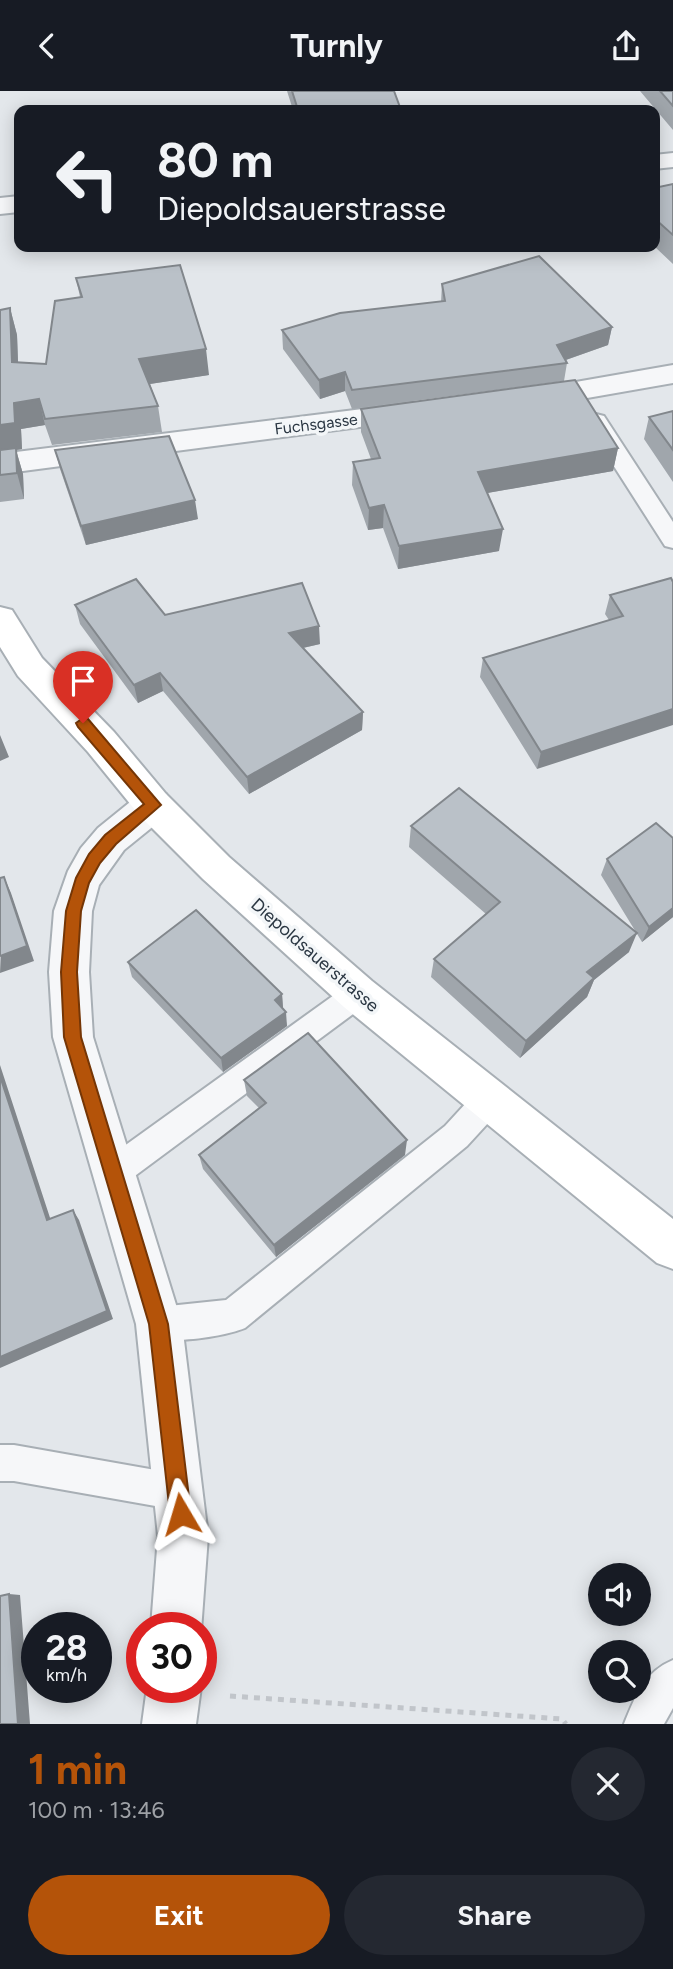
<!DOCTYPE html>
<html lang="en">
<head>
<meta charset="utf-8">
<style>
	:root { --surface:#171b24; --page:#242831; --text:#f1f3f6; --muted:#9ea1a6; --accent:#b45309 }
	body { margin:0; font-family:Figtree,sans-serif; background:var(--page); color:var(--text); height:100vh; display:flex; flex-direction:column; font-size:26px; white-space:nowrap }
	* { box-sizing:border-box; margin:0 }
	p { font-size:23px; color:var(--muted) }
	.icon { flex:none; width:38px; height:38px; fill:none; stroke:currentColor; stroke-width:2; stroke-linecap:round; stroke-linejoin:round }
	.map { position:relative; height:1633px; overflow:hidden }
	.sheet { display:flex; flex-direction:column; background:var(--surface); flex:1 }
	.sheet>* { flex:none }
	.guide { position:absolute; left:14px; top:14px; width:646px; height:147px; border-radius:14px; box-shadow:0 4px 18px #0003; background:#171b24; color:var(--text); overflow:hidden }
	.controls { position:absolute; left:588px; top:1472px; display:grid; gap:14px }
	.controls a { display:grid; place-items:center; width:63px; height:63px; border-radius:50%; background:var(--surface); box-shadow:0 4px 18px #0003; font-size:35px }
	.speed { position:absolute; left:21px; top:1521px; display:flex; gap:14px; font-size:35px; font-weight:700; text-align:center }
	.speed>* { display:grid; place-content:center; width:91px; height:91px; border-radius:50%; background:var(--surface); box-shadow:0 4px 18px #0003; line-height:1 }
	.speed small { font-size:18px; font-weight:400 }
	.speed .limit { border:10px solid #d22; background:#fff; color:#111 }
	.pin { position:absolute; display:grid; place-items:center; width:60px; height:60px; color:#fff; margin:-72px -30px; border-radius:50% 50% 50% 0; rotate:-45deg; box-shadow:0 0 7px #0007 }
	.pin .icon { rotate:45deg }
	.me { position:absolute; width:77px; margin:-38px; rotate:353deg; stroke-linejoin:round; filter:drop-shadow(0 0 5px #0008) }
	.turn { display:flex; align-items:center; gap:24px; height:147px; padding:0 28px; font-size:32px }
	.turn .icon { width:91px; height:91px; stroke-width:2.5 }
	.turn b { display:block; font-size:49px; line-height:60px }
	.round { display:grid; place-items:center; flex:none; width:74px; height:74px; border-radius:37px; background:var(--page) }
	.overview { display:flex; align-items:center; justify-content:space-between; height:119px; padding:0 28px }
	h1 { font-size:42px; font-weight:700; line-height:52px; color:var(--accent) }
	.button { display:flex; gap:14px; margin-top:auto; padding:14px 28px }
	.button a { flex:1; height:80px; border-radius:42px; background:var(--accent); color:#fff; font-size:28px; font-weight:700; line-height:80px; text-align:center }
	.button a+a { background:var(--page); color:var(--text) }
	header { display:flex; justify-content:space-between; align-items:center; height:91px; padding:0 28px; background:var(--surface); font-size:32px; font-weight:700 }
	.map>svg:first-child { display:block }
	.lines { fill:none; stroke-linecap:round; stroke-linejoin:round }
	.service-casing { stroke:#a8afb5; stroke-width:4 }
	.minor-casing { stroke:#a8afb5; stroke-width:4 }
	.secondary-casing { stroke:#a8afb5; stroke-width:4 }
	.path { stroke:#c1c5ca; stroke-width:5; stroke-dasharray:6 6; stroke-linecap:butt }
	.service { fill:#f6f7f9; fill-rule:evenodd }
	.minor { fill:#f6f7f9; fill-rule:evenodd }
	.secondary { fill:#fff; fill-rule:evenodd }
	.wall { fill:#a0a6ac }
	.shaded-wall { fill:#82878c }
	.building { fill:#bac1c8; stroke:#82878c; stroke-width:2 }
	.route { fill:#b45309; stroke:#753606; stroke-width:2 }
	.labels { text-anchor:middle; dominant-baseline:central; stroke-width:7; stroke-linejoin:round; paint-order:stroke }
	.far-street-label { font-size:16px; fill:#2b3743; stroke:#f3f6f8 }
	.street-label { font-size:18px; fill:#2b3743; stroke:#f3f6f8 }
</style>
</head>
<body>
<header><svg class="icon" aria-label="back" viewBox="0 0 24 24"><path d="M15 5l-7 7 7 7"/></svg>Turnly<svg class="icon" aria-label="share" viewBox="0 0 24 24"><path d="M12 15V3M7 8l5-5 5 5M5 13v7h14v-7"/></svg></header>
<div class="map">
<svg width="673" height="1633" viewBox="0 0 673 1633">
	<rect width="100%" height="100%" fill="#e3e7eb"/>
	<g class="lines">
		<defs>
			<path id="service" d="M596 323 604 325 673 431V457L665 455 585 330 588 325Z
				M358 890 368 894 373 903 368 912 124 1093 113 1097 102 1093 97 1082 102 1071 348 894Z
				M489 995 500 999 504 1009 500 1019 467 1055 245 1237C223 1246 168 1254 147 1245L142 1233 147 1221 159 1216 226 1209 445 1035 478 999Z
				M0 1354H14L178 1383 191 1388 196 1401 191 1414 178 1419 14 1390H0Z
				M673 1569V1617L664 1633H624C635 1606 644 1581 673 1569Z"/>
			<path id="minor" d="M673 62V76L654 78V64Z
				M19 105V121L0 123V107Z
				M673 274V292L530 317 520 315 516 308 520 301 530 299Z
				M411 312 421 314 426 321 421 328 0 383V363Z
				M153 699 166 703 171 714 166 725 124 759 99 794 92 820 89 881 93 946 182 1233 208 1445 201 1540V1536H151L158 1445 136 1233 53 946 49 881 54 820 68 780 81 757 98 737 140 703Z
				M147 1596H201L196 1633H142Z"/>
			<path id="secondary" d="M0 516 12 519 42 567 114 641 166 703 229 766 372 890 673 1128V1178L657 1172 344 916 203 788 140 725 88 661 18 585 0 556Z"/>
		</defs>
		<use href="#service" class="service-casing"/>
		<use href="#minor" class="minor-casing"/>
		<use href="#secondary" class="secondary-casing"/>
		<path class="path" d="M230 1605 562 1628 566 1633"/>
		<use href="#service" class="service"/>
		<use href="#minor" class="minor"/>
		<use href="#secondary" class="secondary"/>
	</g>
	<path class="wall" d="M287 0H394L401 19H293Z
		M640 0H673V39Z
		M673 93V173L654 155V97Z
		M208 156H289L211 160Z
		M76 187 209 284 150 293 158 315 162 341 52 354 45 334 21 338 22 358 16 359 23 383 24 408 0 411V219L10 217 17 244 18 271 46 273 80 206Z
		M442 193 612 236 608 254 566 269 567 272 564 290 352 318 345 300 320 308 283 258 282 239 441 211Z
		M361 318 618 357 613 380 487 402 499 460 398 478 383 437 368 439 352 394 353 371 371 368 361 341Z
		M673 320V391L644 348 649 326Z
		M55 359 198 428 86 454 60 378Z
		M671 487 537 678 480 586 483 567 609 529 605 523 610 504Z
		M75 514 165 524 320 553 303 557 363 621 362 639 249 703 163 600 138 612 80 533Z
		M411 735 629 861 594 889 587 906 520 967 431 886 434 868 486 823 409 756Z
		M607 768 673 826 642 851 601 784Z
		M128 871 282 903 283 917 287 935 223 981 132 886Z
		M244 989 405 1064 276 1166 203 1078 199 1064 259 1017 247 1005Z"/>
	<path class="shaded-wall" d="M10 217 17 244 19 298 12 271Z
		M612 236 608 254 554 273 557 254Z
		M206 258 209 284 143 294 139 268Z
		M345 281V300L320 308 319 289Z
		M39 308 45 334 21 338 22 358 16 359 23 383 24 408 17 382 0 361V334L14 312Z
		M618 357 613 380 476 404 478 381Z
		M195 409 198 428 86 454 81 435Z
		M384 414 383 437 368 439 369 417Z
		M503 438 499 460 398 478 399 455Z
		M319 535 320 553 289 560V542Z
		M160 582 163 600 138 612 134 594Z
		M673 618V634L537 678 541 661Z
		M363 621 362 639 249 703 247 686Z
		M0 644 9 666 0 670Z
		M4 786 11 802 34 870 0 882Z
		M673 817V826L642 851 649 836Z
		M637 842 629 861 594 889 587 906 520 967 526 950 587 881Z
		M282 903 283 917 275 909Z
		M286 921 287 935 223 981 221 967Z
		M0 974 54 1139 47 1129 0 985Z
		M407 1049 405 1064 276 1166 274 1154Z
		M73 1119 79 1129 113 1228 0 1277V1266Z
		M9 1503 20 1504 30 1633H18Z"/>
	<path class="building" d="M292 0H394L401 19H298Z
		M660 0H673V15Z
		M673 93V144L654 127V97Z
		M539 165 612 236 557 254 567 272 352 299 345 281 319 289 282 239 340 222 445 210 442 193Z
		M180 174 206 258 139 268 158 315 45 328 39 308 14 312 15 332 0 334V219L10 217 12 271 46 273 55 210 82 206 76 187Z
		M575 289 618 357 478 381 503 438 399 455 384 414 369 417 353 371 380 367 361 318Z
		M673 320V359L649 326Z
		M169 345 195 409 81 435 55 359Z
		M16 357 17 382 0 384V359Z
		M671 487 673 491V618L541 661 483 567 623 525 610 504Z
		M136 488 165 524 302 492 319 535 289 542 363 621 247 686 160 582 134 594 75 514Z
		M459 697 637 842 587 881 594 887 526 950 434 868 500 811 411 735Z
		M656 732 673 747V817L649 836 607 768Z
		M4 786 27 855 0 865V787Z
		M196 819 282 903 275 909 286 921 221 967 128 871Z
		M308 942 407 1049 274 1154 199 1064 266 1012 244 989Z
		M0 985 47 1129 73 1119 107 1220 0 1266Z
		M9 1503 18 1633H0V1505Z"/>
	<path class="route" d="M83 627 88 628 161 714 116 753 100 772 89 792 81 820 77 881 81 946 168 1233 191 1423 188 1430 181 1433 173 1430 170 1423 149 1233 64 946 61 881 66 820 76 787 89 763 105 744 144 713 78 636 76 632Z"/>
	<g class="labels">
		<g class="far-street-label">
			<text transform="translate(316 333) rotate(-7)">Fuchsgasse</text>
		</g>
		<g class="street-label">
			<text transform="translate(315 864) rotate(41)">Diepoldsauerstrasse</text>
		</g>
	</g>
</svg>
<div class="controls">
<a><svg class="icon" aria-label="sound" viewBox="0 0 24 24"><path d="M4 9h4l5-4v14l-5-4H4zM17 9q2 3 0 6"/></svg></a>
<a><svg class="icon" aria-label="search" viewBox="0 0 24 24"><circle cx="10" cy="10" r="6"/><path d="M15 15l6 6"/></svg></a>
</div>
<div class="speed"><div>28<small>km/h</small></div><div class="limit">30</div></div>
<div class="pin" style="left:83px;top:632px;background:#d93025"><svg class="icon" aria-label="arrive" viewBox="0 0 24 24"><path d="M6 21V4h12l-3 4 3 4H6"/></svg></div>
<svg class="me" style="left:181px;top:1423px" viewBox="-20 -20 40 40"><path d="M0-17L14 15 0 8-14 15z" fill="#b45309" stroke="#fff" stroke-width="4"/></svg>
<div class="guide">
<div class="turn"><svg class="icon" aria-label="left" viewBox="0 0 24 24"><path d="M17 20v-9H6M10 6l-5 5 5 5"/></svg><div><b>80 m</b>Diepoldsauerstrasse</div></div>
</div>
</div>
<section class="sheet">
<div class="overview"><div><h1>1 min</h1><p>100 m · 13:46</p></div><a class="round"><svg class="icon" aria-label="close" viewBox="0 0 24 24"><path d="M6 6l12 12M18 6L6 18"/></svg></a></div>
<div class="button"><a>Exit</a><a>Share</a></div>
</section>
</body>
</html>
